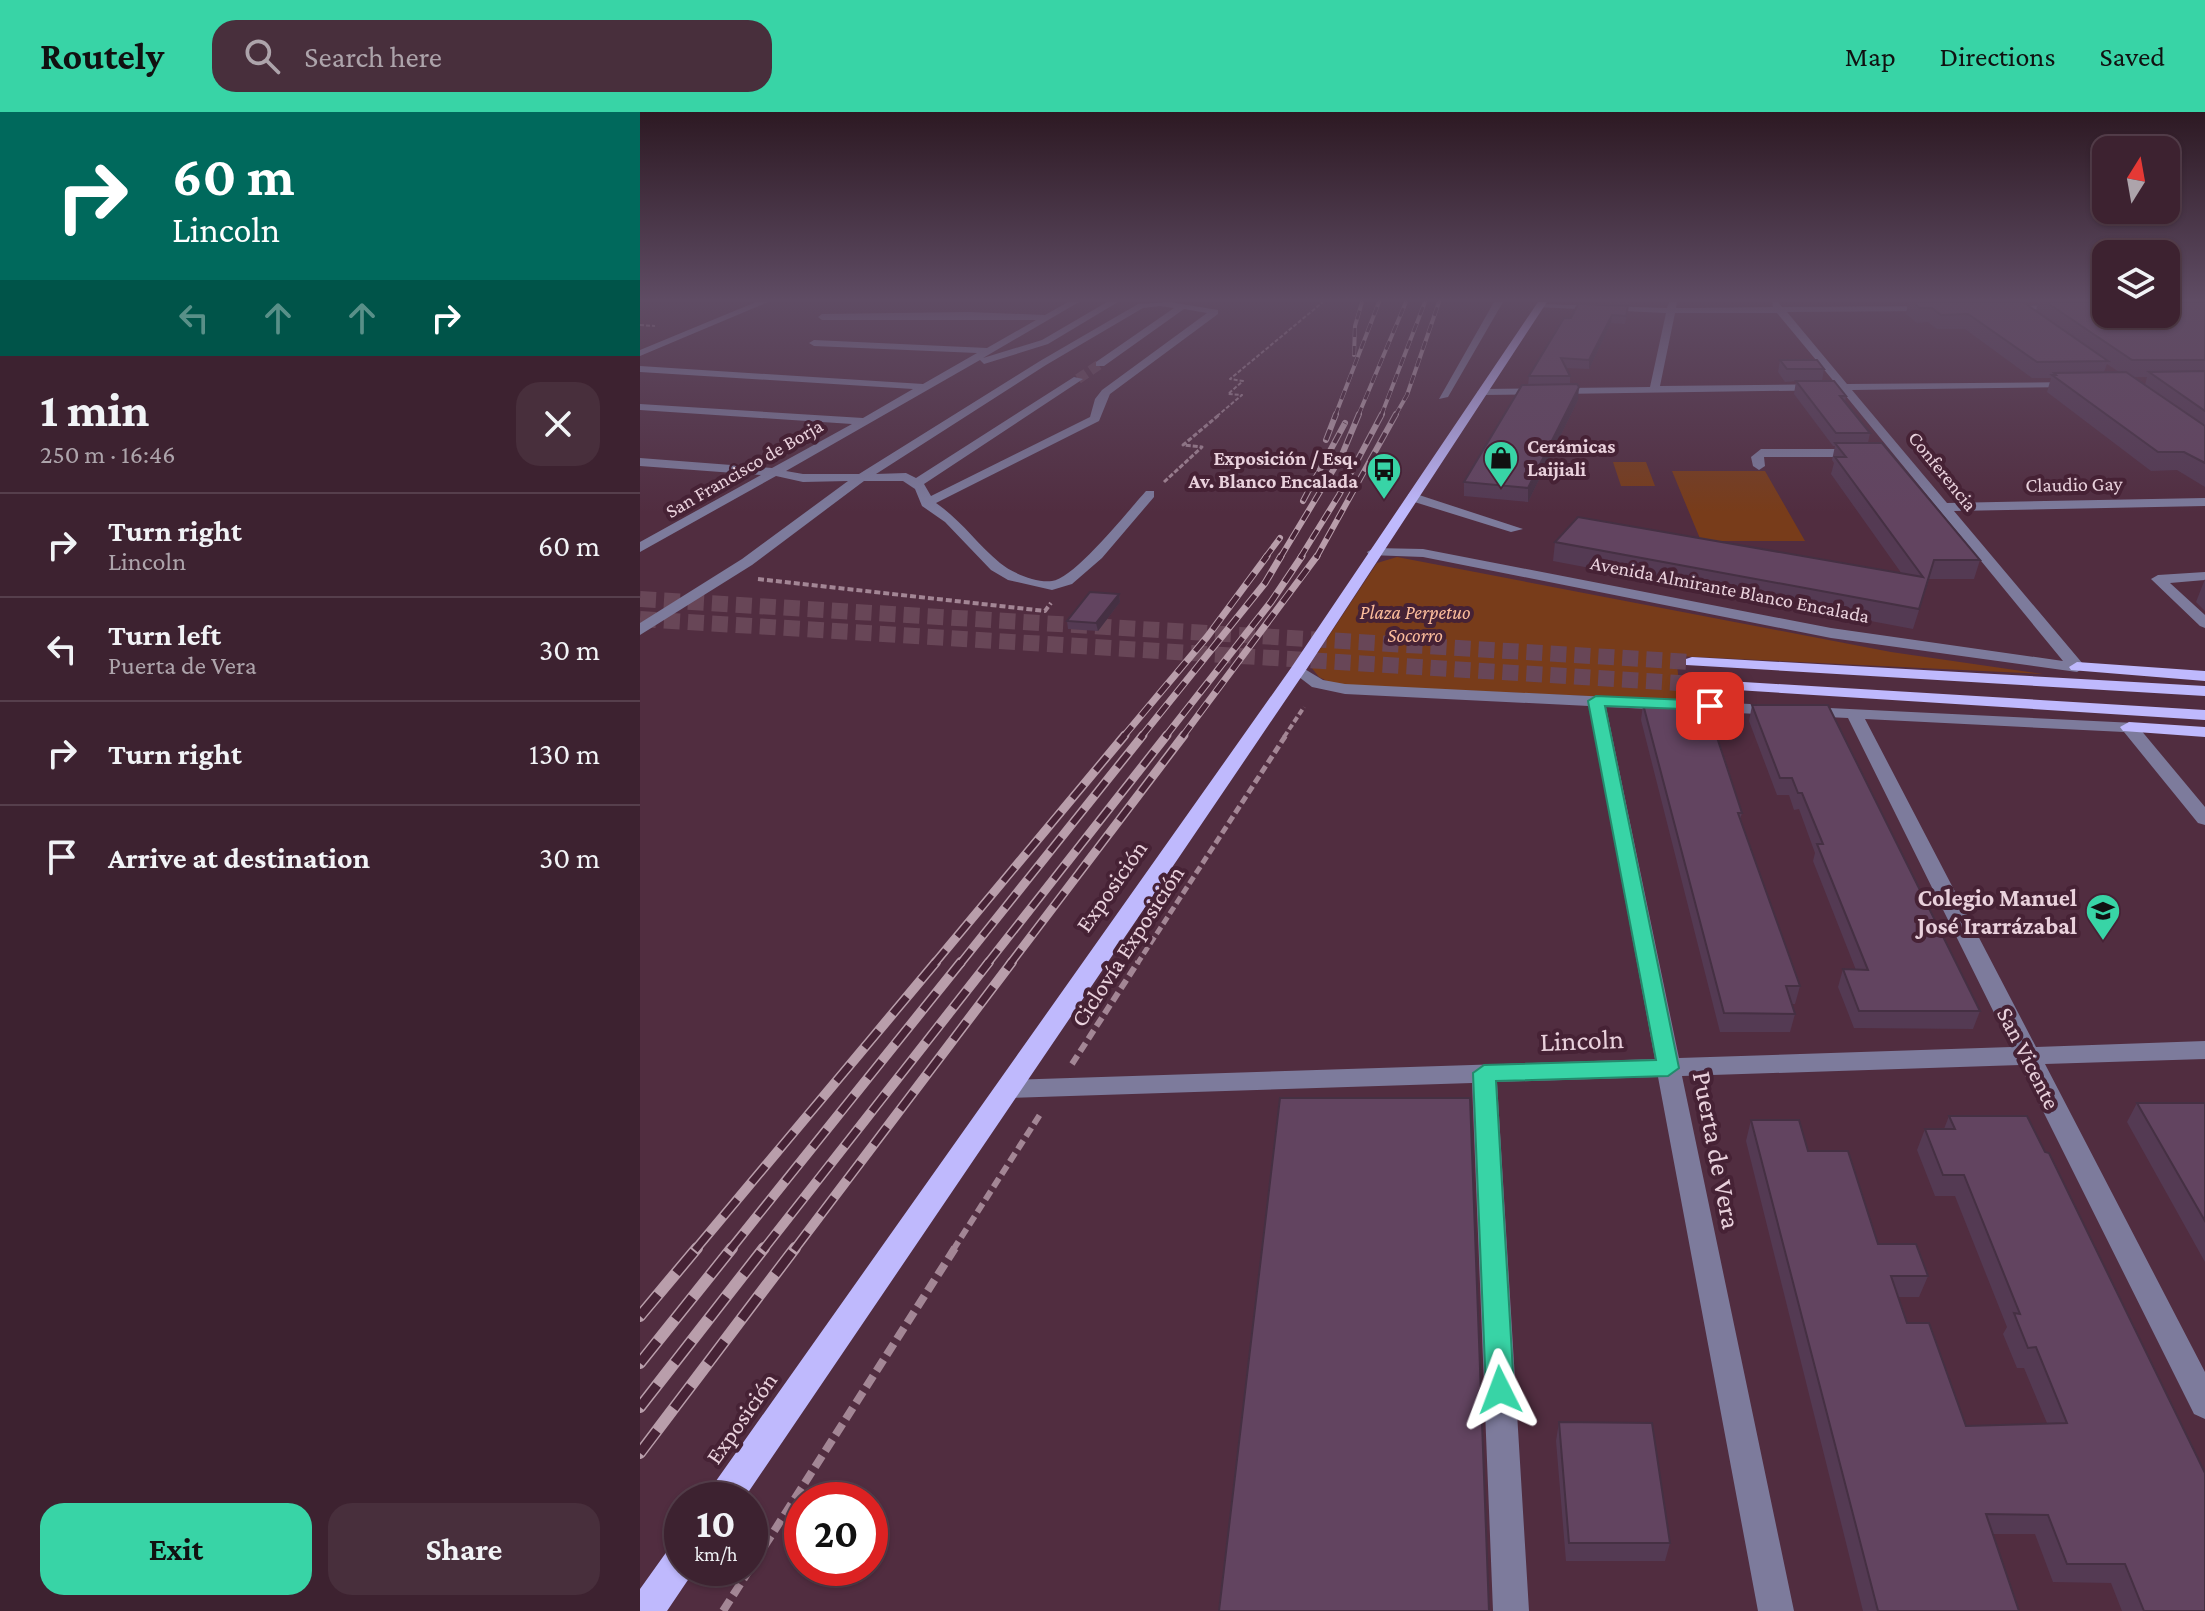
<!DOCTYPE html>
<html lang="en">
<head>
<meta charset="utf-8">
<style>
	:root { --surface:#3d2230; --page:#482f3c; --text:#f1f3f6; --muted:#ada4ab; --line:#563f4c; --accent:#38d4a6 }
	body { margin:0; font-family:"Crimson Pro",serif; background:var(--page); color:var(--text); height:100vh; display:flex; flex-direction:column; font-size:30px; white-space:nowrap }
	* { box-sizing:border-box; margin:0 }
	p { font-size:26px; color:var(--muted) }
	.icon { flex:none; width:44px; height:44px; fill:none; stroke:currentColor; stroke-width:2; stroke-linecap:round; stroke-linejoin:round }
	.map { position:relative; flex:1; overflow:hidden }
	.sheet { display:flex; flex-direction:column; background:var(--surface); width:640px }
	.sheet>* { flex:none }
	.guide { background:#00695c; color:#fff; overflow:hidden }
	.needle { width:52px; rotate:11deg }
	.tools { position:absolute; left:1452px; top:24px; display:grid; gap:16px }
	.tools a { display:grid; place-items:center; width:88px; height:88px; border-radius:16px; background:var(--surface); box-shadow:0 2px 6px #0004,0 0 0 2px var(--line); font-size:40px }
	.speed { position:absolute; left:24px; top:1370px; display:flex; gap:16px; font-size:40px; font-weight:700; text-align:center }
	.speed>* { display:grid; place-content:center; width:104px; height:104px; border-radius:50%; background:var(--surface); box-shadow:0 2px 6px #0004,0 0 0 2px var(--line); line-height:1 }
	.speed small { font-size:20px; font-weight:400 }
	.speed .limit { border:12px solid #d22; background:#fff; color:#111 }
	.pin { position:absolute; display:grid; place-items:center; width:68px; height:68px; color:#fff; margin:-34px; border-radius:16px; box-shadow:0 4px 12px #0006 }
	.me { position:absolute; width:88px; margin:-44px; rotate:357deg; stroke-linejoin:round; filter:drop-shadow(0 0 6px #0008) }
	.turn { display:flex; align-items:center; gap:28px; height:168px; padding:0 40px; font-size:36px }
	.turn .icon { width:104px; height:104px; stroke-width:2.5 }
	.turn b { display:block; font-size:56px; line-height:68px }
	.lanes { display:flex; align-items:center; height:76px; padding:0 40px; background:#0003; justify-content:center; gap:40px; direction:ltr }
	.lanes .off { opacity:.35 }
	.round { display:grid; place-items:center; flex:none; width:84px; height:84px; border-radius:24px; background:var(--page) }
	.overview { display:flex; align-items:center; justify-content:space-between; height:136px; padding:0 40px }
	h1 { font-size:48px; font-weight:700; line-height:60px }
	.button { display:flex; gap:16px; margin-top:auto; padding:16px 40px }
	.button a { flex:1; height:92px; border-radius:24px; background:var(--accent); color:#111; font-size:32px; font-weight:700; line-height:92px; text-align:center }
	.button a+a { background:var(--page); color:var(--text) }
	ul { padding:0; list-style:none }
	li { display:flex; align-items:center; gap:24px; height:104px; padding:0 40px; border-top:2px solid var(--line) }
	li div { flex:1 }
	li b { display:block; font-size:30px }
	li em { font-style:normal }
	header { display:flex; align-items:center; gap:48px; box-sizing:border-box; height:112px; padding:0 40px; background:var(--accent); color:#111 }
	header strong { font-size:38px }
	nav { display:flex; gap:44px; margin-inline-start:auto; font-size:28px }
	.search { width:560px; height:72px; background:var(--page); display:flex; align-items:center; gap:20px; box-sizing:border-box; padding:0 28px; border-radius:24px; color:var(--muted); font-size:30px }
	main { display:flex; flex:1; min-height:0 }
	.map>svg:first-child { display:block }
	.green { fill:#783c1a }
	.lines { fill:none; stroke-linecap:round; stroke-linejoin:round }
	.minor-tunnel { stroke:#684657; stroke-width:10; stroke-dasharray:10 5; stroke-linecap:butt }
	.major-tunnel { stroke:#684657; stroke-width:16; stroke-dasharray:16 8; stroke-linecap:butt }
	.path-far5 { stroke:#a38695; stroke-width:2; stroke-dasharray:4 2; stroke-linecap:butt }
	.path-far4 { stroke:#a38695; stroke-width:3; stroke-dasharray:5 2; stroke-linecap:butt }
	.path-far3 { stroke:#a38695; stroke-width:4; stroke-dasharray:6 3; stroke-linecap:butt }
	.path-far2 { stroke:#a38695; stroke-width:5; stroke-dasharray:8 4; stroke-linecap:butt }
	.path-far1 { stroke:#a38695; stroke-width:6; stroke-dasharray:10 5; stroke-linecap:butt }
	.path { stroke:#a38695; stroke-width:8; stroke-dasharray:13 6; stroke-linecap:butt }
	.minor { fill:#7d7b9c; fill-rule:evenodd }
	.major { fill:#bfb9fd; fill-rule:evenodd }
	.rail-far5-casing { stroke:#b99eab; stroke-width:4 }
	.rail-far4-casing { stroke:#b99eab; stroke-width:6 }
	.rail-far3-casing { stroke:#b99eab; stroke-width:7 }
	.rail-far2-casing { stroke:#b99eab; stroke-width:9 }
	.rail-far1-casing { stroke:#b99eab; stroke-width:10 }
	.rail-casing { stroke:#b99eab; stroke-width:12 }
	.rail-far5 { stroke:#462235; stroke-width:3; stroke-dasharray:9; stroke-linecap:butt }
	.rail-far4 { stroke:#462235; stroke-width:4; stroke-dasharray:11; stroke-linecap:butt }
	.rail-far3 { stroke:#462235; stroke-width:5; stroke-dasharray:14; stroke-linecap:butt }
	.rail-far2 { stroke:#462235; stroke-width:6; stroke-dasharray:18; stroke-linecap:butt }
	.rail-far1 { stroke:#462235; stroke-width:7; stroke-dasharray:22; stroke-linecap:butt }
	.rail { stroke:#462235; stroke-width:9; stroke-dasharray:28; stroke-linecap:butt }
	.wall { fill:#543a53; fill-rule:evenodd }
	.shaded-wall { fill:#453043 }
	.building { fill:#624460; stroke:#453043; stroke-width:2 }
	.route { fill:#38d4a6; stroke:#248a6c; stroke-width:2 }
	.labels { text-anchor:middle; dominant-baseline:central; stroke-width:8; stroke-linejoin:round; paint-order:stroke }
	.far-poi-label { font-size:20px; font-weight:bold; fill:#e9d1dc; stroke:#462235; text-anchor:start }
	.far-street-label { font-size:20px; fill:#e9d1dc; stroke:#462235 }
	.far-park-label { font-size:20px; font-style:italic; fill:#fbbc9c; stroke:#462235 }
	.street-label { font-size:24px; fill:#e9d1dc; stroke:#462235 }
	.poi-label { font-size:24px; font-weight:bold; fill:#e9d1dc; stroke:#462235; text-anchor:end }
	.near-street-label { font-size:28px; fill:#e9d1dc; stroke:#462235 }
</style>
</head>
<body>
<header>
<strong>Routely</strong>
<div class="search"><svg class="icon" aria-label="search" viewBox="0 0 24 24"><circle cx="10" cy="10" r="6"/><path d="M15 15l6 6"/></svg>Search here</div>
<nav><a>Map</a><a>Directions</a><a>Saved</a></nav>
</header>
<main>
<section class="sheet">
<div class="guide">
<div class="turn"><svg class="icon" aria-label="right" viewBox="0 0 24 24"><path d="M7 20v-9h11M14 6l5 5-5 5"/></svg><div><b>60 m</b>Lincoln</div></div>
<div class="lanes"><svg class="icon off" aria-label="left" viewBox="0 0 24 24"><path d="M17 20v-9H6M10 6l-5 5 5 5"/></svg><svg class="icon off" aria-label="ahead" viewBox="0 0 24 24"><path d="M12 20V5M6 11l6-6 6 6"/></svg><svg class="icon off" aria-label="ahead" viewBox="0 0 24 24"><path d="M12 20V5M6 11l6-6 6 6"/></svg><svg class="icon" aria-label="right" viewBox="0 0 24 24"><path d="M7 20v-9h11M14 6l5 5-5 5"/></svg></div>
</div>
<div class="overview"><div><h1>1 min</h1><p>250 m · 16:46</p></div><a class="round"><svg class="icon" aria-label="close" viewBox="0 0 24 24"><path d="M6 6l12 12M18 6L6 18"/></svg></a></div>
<ul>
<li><svg class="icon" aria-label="right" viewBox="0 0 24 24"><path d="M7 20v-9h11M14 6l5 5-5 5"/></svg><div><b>Turn right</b><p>Lincoln</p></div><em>60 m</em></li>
<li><svg class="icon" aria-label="left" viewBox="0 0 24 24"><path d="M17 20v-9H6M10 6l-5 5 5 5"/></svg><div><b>Turn left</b><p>Puerta de Vera</p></div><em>30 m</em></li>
<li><svg class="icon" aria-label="right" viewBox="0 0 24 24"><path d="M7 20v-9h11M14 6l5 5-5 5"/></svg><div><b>Turn right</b></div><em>130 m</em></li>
<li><svg class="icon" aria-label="arrive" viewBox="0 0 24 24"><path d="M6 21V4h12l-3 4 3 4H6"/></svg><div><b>Arrive at destination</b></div><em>30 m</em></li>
</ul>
<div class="button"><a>Exit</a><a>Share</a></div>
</section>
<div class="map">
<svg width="1565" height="1499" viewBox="0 0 1565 1499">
	<rect width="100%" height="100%" fill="#512d40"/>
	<path class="green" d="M973 350H1006L1015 374H981Z
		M1032 359H1125L1165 429H1061Z
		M757 445 1251 540 1403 562 1036 544 1041 588 695 573 679 565 671 555 673 548 737 451Z"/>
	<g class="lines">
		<path class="minor-tunnel" d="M438 267 460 252"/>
		<path class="major-tunnel" d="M0 487 1052 550
			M0 507 1055 572"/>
		<path class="path-far5" d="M0 213 15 214
			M577 304 602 283 588 282 603 269 590 267 683 190"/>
		<path class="path-far4" d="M524 370 562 335 543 333 580 302"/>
		<path class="path-far3" d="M118 467 405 499 411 491
			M644 625 664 595"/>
		<path class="path-far2" d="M497 852 646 623"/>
		<path class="path-far1" d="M432 952 498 850
			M313 1138 401 1001"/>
		<path class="path" d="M83 1499 315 1136"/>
		<path class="minor" d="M116 190H128L0 244V238Z
			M428 190H439L343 246 402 228 467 190H478L408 232 344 252 340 248 146 359 163 362H219L400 249 498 192 530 190 578 198V202L470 282 459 309 296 391C321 408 337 432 360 451 372 461 396 471 412 469 434 467 489 398 506 379H514V385L462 446 432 472 412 478 368 468 351 458 305 410 282 394 275 377 263 369H224L112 453 0 523V511L102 447 208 369 163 370 136 364 0 440V430L121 363 0 354V346L132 356 212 312 0 298V292L223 306 273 277 0 260V254L283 272 337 241 174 234 169 231 174 228 347 236 396 208H182L178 205 182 202 329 200 405 203ZM520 194 534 196 456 250V254H464L544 197 567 201 462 278 455 287 450 305 291 384 284 372 443 267 434 265 276 366 266 361 236 362 406 253 503 196Z
			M854 190H863L808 285 799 287Z
			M1029 190H1037L1036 196H1045L1133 195 1132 190H1138L1142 195 1297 194 1294 199 1147 200 1207 272 1438 270 1434 275 1212 278 1307 391 1565 386V394L1314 399 1443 552 1445 555 1437 560 1191 526 783 445 729 443 727 440 734 436 783 437 1191 516 1423 549 1201 278 842 283 837 280 842 277 1010 275 1026 201 896 195 900 192 1027 196ZM1035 201H1137L1196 272 1020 274Z
			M1466 191V197L1362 198 1358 195Z
			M1121 337H1220L1226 341 1220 345H1124L1125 354 1119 358 1113 354 1111 345Z
			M768 382H776L883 417 871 420 768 388Z
			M1565 460V468L1530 471 1565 503V516L1560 514 1511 467 1518 463Z
			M658 553 683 568 705 572 1495 611 1565 695V713L1558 711 1484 620 1225 607 1396 935 1565 929V947L1405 952 1565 1260V1307L1554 1302 1380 953 1042 964 1154 1499H1118L1018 965 857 970 889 1499H853L832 971 370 986 361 984 358 977 361 970 370 968 1015 947 949 594 705 582 672 575 650 558ZM966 595 1208 606 1371 935 1039 946Z"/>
		<path class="major" d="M898 190H907L666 558 103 1388H67L71 1376 651 556Z
			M1052 545 1565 574V584L1046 553V547Z
			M1437 550 1565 559V569L1431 558 1429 555Z
			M1055 567 1565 598V608L1049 575 1047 572Z
			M1489 610 1565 615V625L1483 619 1480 615Z
			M42 1430V1456H55L54 1459 27 1499H0V1477L30 1435Z"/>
		<defs>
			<path id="rail-far5" d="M714 243 715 214 722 190
				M695 304 739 190
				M718 304 766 190
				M741 304 785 190
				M755 304 767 283 799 190"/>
			<path id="rail-far4" d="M686 328 696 302
				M663 389 705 311
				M625 446 640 426
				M640 446 701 345 719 302
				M660 446 699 383 742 302
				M676 446 756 302"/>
			<path id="rail-far3" d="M483 625 567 525 627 444
				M501 625 625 471 641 444
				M525 625 631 490 662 444
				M542 625 677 444"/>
			<path id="rail-far2" d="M294 852 485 623
				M320 852 503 623
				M347 852 527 623
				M370 852 544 623"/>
			<path id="rail-far1" d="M55 1138 296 850
				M90 1138 321 850
				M123 1138 349 850
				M154 1138 372 850"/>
			<path id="rail" d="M0 1204 57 1136
				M0 1251 92 1136
				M0 1295 124 1136
				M0 1341 155 1136"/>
		</defs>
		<use href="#rail-far5" class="rail-far5-casing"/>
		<use href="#rail-far4" class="rail-far4-casing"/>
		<use href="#rail-far3" class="rail-far3-casing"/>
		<use href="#rail-far2" class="rail-far2-casing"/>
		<use href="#rail-far1" class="rail-far1-casing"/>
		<use href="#rail" class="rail-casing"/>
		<use href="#rail-far5" class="rail-far5"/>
		<use href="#rail-far4" class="rail-far4"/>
		<use href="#rail-far3" class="rail-far3"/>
		<use href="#rail-far2" class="rail-far2"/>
		<use href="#rail-far1" class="rail-far1"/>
		<use href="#rail" class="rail"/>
	</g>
	<path class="wall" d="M944 190H990L989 192Z
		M1251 190H1383L1396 199 1398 190H1565V375L1537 358 1511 359 1407 280 1411 266H1392L1325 217H1297L1288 210 1277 211 1266 202 1268 190ZM1467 252 1479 260H1464ZM1493 265H1507L1505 273Z
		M988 194 985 212 971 211 949 257 926 256 930 264V272L938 288 888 390 824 384V370L888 273 889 264 931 206Z
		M1140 248 1184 257 1182 269 1206 284 1205 290 1230 321 1228 331 1340 448 1334 467H1289L1273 517 913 449 915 430 1262 462 1191 362 1194 351 1192 348 1195 334H1193L1154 282 1156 269 1145 270 1138 260Z
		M1565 467V499L1556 490Z
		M479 482 480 490 458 519 428 517 427 509Z
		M1003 592 1102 701 1100 708 1160 874 1155 892H1152L1155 902 1150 920H1080L1001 608Z
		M1112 593 1340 899 1333 917 1214 916 1198 875 1203 857 1216 858 1173 749 1175 741 1159 697 1154 698 1149 683H1137L1109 609Z
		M1497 991H1565V1150L1487 1010Z
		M1309 1004 1565 1499H1482L1471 1471 1413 1470 1395 1422H1353L1379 1499H1223L1106 1029 1111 1008 1168 1039 1238 1132 1288 1164 1279 1185H1258L1267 1211 1326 1314 1407 1311 1384 1256H1377L1363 1222 1367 1215 1315 1084H1295L1277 1038 1285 1017H1304Z
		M919 1310 1030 1431 1025 1449H926L916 1329Z"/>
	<path class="shaded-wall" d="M972 203 971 211 949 257V248Z
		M939 275 938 288 888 390V376Z
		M479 482 480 490 458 519 456 511Z"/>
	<path class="building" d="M1272 190H1383L1468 249 1397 250 1328 202 1301 203 1292 196H1280Z
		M1406 190H1466V202H1526V190H1565V248H1492Z
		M938 192 988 194 986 204 972 203 949 248 921 246 930 264H889L924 206H931Z
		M1140 248H1177L1184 257H1147Z
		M1565 259V299L1509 260Z
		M1486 260 1565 314V351L1544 340H1518L1412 263H1416L1414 261Z
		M1156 269H1194L1206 284H1200L1230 321H1196Z
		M937 272 939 275 888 376 824 370 882 273Z
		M1195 331H1242L1340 448H1294L1279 497 915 430 938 405 1283 465 1195 345H1206Z
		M450 480 479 482 456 511 427 509Z
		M1003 592H1066L1102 701H1098L1160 874H1146L1155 902 1084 901Z
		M1112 593H1188L1340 899H1219L1203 857 1228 858 1177 732H1183L1162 681H1158L1152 666H1140Z
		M640 986H830L849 1499H579Z
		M1497 991H1565V1109Z
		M1309 1004H1387L1405 1040 1409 1041 1565 1361V1499H1504L1485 1452H1427L1408 1403 1346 1402 1379 1499H1238L1111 1008H1159L1168 1039H1208L1238 1132H1276L1288 1164H1251L1267 1211H1289L1326 1314 1427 1311 1396 1235 1388 1236 1374 1201 1380 1202 1324 1063H1303L1285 1017H1315Z
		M919 1310 1012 1311 1030 1431H929Z"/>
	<linearGradient id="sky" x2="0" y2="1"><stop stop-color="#2d1923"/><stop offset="0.47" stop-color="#5f4c64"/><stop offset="1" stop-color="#5f4c64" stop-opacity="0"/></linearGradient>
	<rect width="1565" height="400" fill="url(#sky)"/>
	<path class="route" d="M956 584 1070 589 1078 594 1070 598 965 594 1039 956 1028 964 856 969 874 1278 870 1287 860 1291 850 1287 846 1278 833 961 844 953 1016 948 948 589Z"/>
	<defs>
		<symbol id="shop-pin" viewBox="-11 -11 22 30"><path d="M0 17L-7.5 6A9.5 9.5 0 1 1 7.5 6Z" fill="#38d4a6" stroke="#462235"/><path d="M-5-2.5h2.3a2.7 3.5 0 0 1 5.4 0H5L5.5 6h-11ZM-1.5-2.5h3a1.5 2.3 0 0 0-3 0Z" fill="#111"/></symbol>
		<symbol id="bus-pin" viewBox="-11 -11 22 30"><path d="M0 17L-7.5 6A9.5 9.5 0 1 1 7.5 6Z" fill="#38d4a6" stroke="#462235"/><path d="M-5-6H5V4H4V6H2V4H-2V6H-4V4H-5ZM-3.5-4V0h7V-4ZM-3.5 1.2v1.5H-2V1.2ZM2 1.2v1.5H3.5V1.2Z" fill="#111"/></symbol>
		<symbol id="school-pin" viewBox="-11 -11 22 30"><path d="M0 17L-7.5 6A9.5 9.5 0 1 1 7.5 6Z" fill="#38d4a6" stroke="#462235"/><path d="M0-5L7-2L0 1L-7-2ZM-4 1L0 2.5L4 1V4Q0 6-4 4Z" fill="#111"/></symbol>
	</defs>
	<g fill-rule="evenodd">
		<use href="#shop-pin" x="841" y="326" width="40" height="54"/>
		<use href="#bus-pin" x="724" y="338" width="40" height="54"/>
		<use href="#school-pin" x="1443" y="779" width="40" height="54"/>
	</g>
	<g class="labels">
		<g class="far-poi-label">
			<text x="887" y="334">Cerámicas<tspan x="887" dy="23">Laijiali</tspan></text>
			<text x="718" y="346" text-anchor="end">Exposición / Esq.<tspan x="718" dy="23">Av. Blanco Encalada</tspan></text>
		</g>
		<g class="far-street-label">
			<text transform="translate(104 356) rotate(-30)">San Francisco de Borja</text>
			<text transform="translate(1303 359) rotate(51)">Conferencia</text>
			<text transform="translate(1434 372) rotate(-1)">Claudio Gay</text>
			<text transform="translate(1090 477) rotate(11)">Avenida Almirante Blanco Encalada</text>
		</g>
		<g class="far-park-label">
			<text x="775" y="500">Plaza Perpetuo<tspan x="775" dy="23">Socorro</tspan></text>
		</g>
		<g class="street-label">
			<text transform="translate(471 774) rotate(-55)">Exposición</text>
			<text transform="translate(487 834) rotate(-57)">Ciclovía Exposición</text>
			<text transform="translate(1389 946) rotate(63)">San Vicente</text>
			<text transform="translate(101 1306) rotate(-55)">Exposición</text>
		</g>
		<g class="poi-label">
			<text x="1437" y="785">Colegio Manuel<tspan x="1437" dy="28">José Irarrázabal</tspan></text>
		</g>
		<g class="near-street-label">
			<text transform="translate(942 928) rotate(-2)">Lincoln</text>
			<text transform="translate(1077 1038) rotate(79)">Puerta de Vera</text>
		</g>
	</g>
</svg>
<div class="tools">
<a><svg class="needle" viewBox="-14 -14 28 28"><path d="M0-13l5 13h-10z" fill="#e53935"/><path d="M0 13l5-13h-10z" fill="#ada4ab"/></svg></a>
<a><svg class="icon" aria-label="layers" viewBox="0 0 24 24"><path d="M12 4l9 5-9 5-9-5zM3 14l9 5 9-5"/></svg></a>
</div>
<div class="speed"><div>10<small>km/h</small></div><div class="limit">20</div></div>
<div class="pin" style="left:1070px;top:594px;background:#d93025"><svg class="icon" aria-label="arrive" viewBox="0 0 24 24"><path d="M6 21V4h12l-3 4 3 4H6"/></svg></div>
<svg class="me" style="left:860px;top:1278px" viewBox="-20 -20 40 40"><path d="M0-17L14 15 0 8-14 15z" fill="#38d4a6" stroke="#fff" stroke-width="4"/></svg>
</div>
</main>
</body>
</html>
